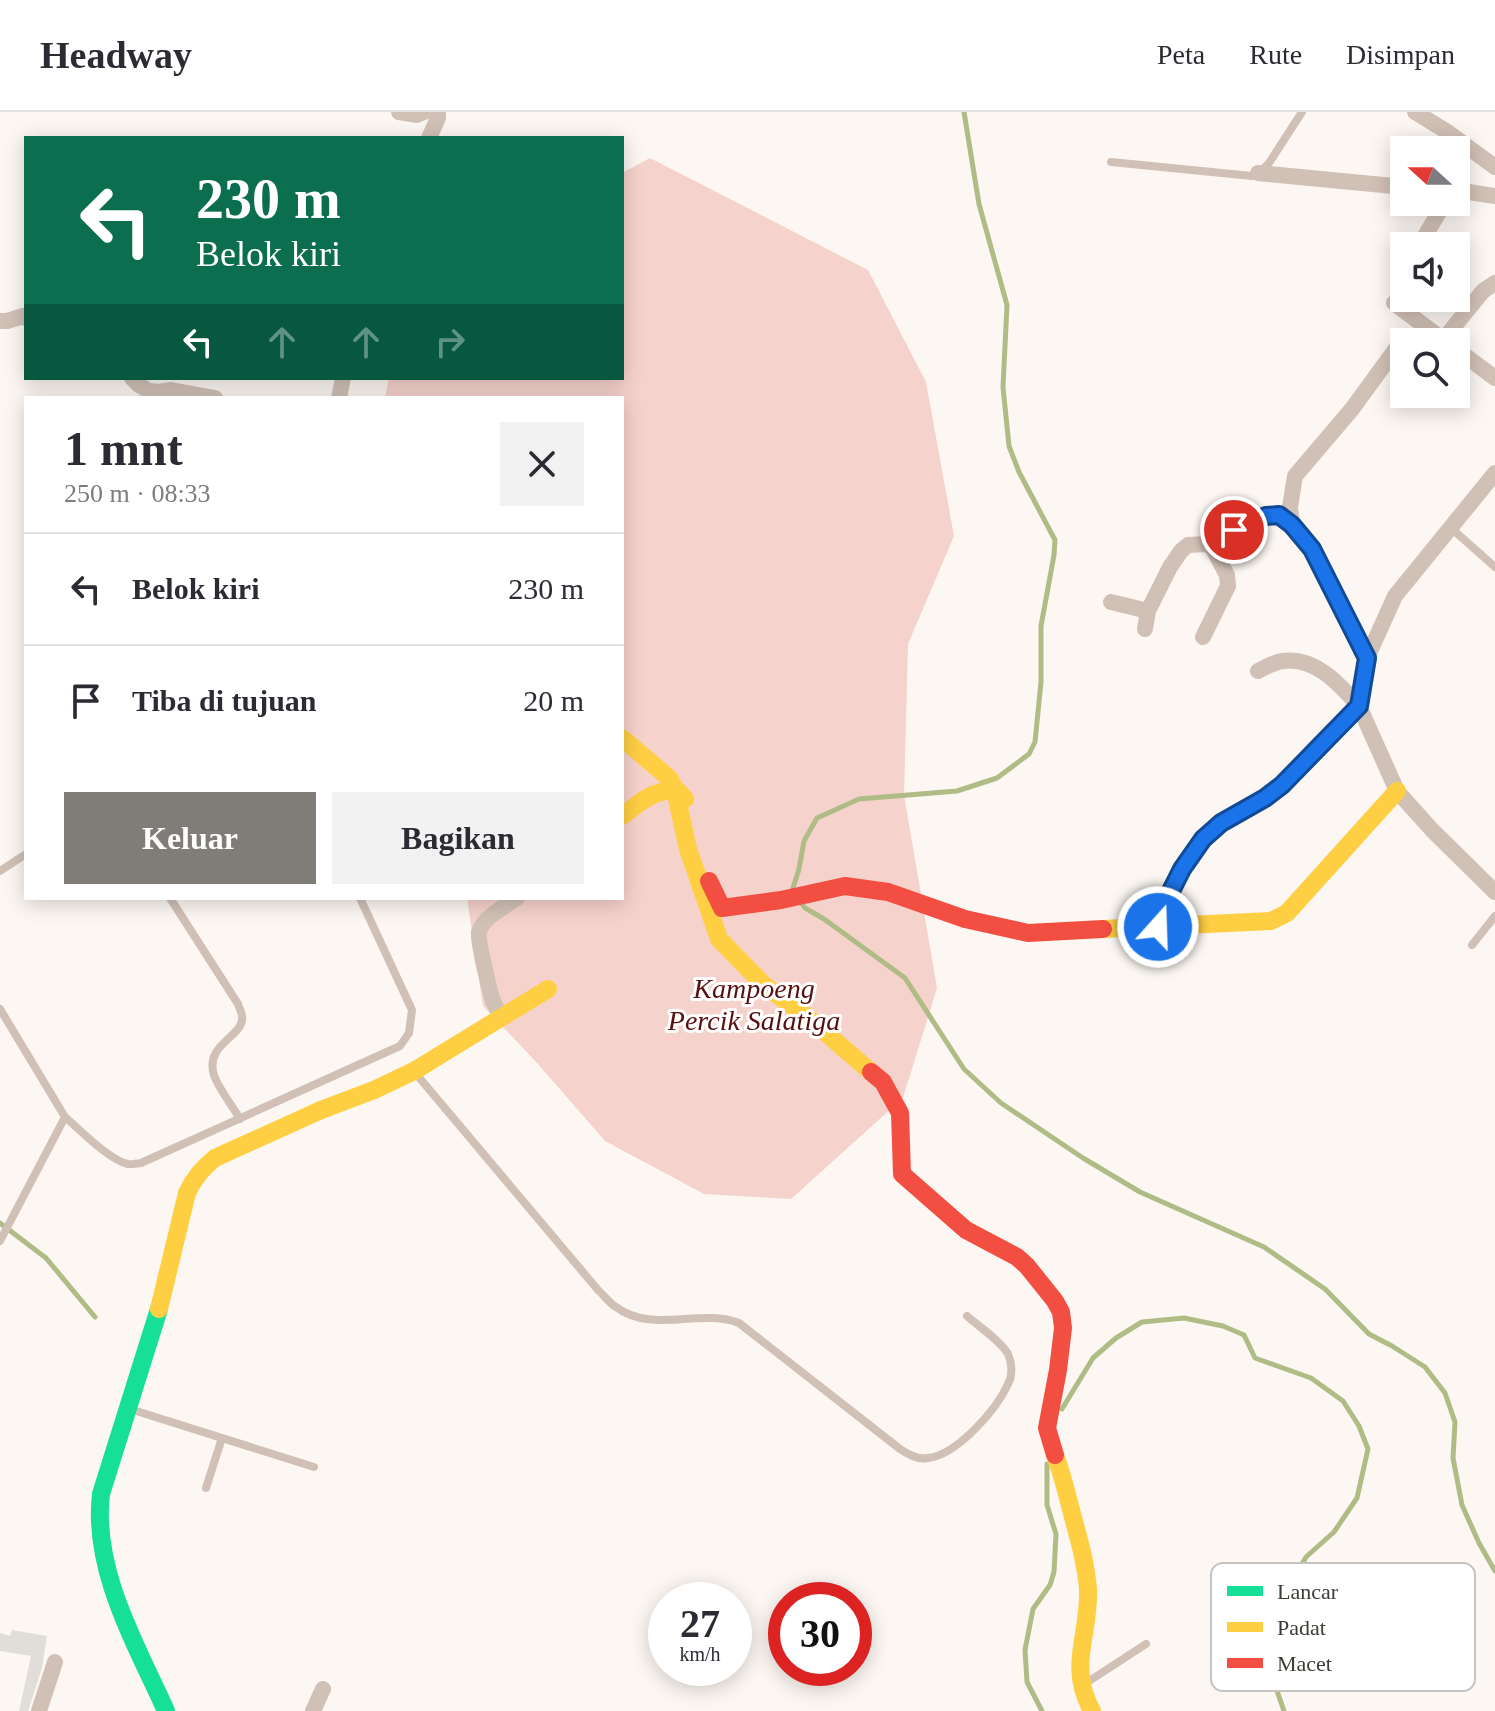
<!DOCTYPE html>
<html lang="id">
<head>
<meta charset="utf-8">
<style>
	:root { --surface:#fff; --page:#f2f2f3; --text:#2b2b33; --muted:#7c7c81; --line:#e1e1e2; --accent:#807d78 }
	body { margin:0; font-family:Georgia,serif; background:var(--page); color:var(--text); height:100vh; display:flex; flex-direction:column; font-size:30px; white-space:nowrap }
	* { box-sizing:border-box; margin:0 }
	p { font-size:26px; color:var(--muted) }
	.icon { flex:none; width:44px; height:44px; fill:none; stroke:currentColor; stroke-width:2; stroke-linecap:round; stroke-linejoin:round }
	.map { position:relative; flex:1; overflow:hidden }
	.sheet { position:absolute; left:24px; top:284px; width:600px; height:504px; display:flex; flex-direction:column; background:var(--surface); border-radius:0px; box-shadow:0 4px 20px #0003 }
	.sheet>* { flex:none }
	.top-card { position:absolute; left:24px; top:24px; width:600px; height:244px; border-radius:0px; box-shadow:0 4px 20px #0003; background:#0b6e4f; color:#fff; overflow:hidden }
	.needle { width:52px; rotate:291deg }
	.tools { position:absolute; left:1390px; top:24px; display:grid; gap:16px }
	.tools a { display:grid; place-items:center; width:80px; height:80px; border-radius:0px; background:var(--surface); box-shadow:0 4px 20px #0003; font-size:40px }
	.speed { position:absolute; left:648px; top:1470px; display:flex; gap:16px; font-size:40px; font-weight:700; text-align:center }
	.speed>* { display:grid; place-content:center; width:104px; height:104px; border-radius:50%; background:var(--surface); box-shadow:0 4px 20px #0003; line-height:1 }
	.speed small { font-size:20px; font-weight:400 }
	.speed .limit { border:12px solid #d22; background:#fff; color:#111 }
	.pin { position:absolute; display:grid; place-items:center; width:68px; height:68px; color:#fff; margin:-34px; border:4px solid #fff; border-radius:50%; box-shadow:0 2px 8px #0007 }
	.me { position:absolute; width:88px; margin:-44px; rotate:20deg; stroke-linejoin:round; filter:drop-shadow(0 0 6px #0008) }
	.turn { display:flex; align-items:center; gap:28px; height:168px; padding:0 40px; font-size:36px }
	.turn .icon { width:104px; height:104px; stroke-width:2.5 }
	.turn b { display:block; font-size:56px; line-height:68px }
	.lanes { display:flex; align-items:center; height:76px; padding:0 40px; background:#0003; justify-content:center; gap:40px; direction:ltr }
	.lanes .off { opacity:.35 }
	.round { display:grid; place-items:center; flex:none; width:84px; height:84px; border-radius:0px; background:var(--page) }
	.head { display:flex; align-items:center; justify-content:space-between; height:136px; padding:0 40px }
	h1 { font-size:48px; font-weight:800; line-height:60px }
	.cta { display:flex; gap:16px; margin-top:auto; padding:16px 40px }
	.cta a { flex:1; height:92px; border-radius:0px; background:var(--accent); color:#fff; font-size:32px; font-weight:800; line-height:92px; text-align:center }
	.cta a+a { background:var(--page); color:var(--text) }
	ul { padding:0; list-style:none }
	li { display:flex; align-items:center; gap:24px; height:112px; padding:0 40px; border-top:2px solid var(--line) }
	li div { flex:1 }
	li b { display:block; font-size:30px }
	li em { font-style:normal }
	header { display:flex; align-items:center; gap:48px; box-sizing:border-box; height:112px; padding:0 40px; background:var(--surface); border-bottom:2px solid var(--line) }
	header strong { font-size:38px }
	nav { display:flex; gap:44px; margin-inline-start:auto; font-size:28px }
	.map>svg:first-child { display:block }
	.green { fill:#f6d2cc }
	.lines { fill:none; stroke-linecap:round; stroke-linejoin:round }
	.stream { stroke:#b0bc86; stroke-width:5 }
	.building { fill:#e1deda }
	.lane { stroke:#d1c0b6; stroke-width:8 }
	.street { stroke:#d1c0b6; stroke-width:16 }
	.fast { stroke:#16e098; stroke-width:18 }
	.slow { stroke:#ffcf43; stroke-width:18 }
	.jam { stroke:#f24e42; stroke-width:18 }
	.route-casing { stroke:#114b97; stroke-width:20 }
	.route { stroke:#1a73e8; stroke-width:14 }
	.labels { text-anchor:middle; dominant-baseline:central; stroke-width:6; stroke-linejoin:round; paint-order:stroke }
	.park-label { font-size:28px; font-style:italic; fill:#580f0f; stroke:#fff }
	.key { fill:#fff; stroke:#c5c4c3; stroke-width:2 }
	.key-label { font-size:22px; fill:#3e3b37 }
</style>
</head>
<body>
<header>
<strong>Headway</strong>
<nav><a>Peta</a><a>Rute</a><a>Disimpan</a></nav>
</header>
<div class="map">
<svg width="1495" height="1599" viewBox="0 0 1495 1599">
	<rect width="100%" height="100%" fill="#fcf7f2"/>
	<path class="green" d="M650 46 868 158 926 270 954 424 908 532 904 683 937 876 903 986 791 1087 704 1082 605 1029 538 952 483 894 467 786H622V286H385L389 266H622V61Z"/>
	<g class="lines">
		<path class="stream" d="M793 776 799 757 804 729 817 706 859 687 957 679 997 666 1029 642 1035 630 1041 570V514L1054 443 1055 428 1019 360 1009 334 1003 275 1007 193 979 92 964 0
			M802 792 805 796 824 807 905 866 964 957 1001 991 1083 1046 1140 1080 1264 1135 1325 1177 1369 1222 1392 1234 1425 1255 1445 1281 1455 1310 1453 1346 1462 1393 1479 1431 1495 1459
			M0 1111 46 1146 95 1205
			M1062 1297 1093 1246 1116 1226 1142 1210 1184 1206 1223 1214 1244 1223 1255 1246 1311 1266 1343 1289 1359 1314 1368 1337 1357 1386 1334 1420 1306 1445 1283 1486 1275 1519 1274 1570 1284 1599
			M1042 1599 1027 1570 1025 1538 1033 1497 1050 1473 1054 1460 1056 1422 1047 1393V1352"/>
	</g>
	<path class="building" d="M12 1518 47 1524 42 1556 28 1599H19L31 1544 0 1539V1521L10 1524Z"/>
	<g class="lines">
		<path class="lane" d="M1111 50 1252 64 1263 57 1269 51 1302 0
			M1451 416 1495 455
			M0 759 26 742
			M170 786 238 892C239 896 242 900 242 904 245 925 204 931 214 963 217 974 233 995 240 1007
			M1472 833 1495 804
			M0 897 65 1005
			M417 963 598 1178C604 1183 609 1191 616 1195 652 1222 700 1196 739 1211L900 1337C909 1343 918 1348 928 1346 957 1343 997 1297 1008 1272 1013 1263 1012 1251 1008 1242 1001 1229 978 1214 967 1204
			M0 1129 65 1005C79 1017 110 1049 128 1052 129 1053 139 1051 141 1051L400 934 409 921 412 898 360 786
			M130 1297 314 1355
			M206 1376 222 1326
			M1083 1573 1146 1532"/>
		<path class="street" d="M399 0 417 3 424 0
			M1415 0 1446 19 1495 55
			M429 26 438 6V0
			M1258 61 1404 75
			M1456 78 1495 84
			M1419 134 1445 90
			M1394 191 1446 230
			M0 209H7L23 204 26 206
			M1443 228 1483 179 1495 171
			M1456 237 1495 266
			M132 266 139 273 149 279 159 280 171 278 215 286
			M339 286 343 266
			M1495 361 1395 484 1367 546 1359 594 1397 679 1432 718 1495 780
			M1292 413 1290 395 1295 364 1352 297 1395 238 1404 233
			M1212 435C1225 425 1261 398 1278 403 1307 411 1353 518 1367 546
			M1111 490 1148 499
			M1145 517 1148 499 1170 455 1181 439 1188 433 1206 432 1212 435 1227 463 1228 474 1203 525
			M1158 815C1170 777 1188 733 1222 710 1241 697 1263 689 1280 674 1309 650 1333 621 1359 594 1339 572 1316 545 1283 549 1274 550 1266 555 1258 559
			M502 906C499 901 496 895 493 889 490 880 477 827 479 820 483 805 506 794 517 786
			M39 1599 55 1550
			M313 1599 323 1577"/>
		<path class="fast" d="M159 1197 101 1382C92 1458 136 1532 166 1599"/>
		<path class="slow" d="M622 626 670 667 675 678 688 737 719 827 764 873 805 903 871 960
			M622 704C638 692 656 675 678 679L685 687
			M1103 817 1271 809 1287 801 1397 679
			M159 1197 187 1081C194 1066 202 1057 215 1046L321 998 374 978 414 959 548 877
			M1055 1343C1063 1364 1068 1387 1074 1409 1080 1431 1086 1453 1088 1477 1090 1524 1067 1553 1092 1599"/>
		<path class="jam" d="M709 769 722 796 781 788 845 774 888 780 965 807 1028 821 1103 817
			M871 960 883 970 900 1001 902 1062 966 1118 1017 1145 1027 1154 1055 1189 1061 1200 1063 1216 1058 1258 1047 1316 1055 1343"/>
	</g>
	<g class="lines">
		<defs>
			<path id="route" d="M1158 815 1169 783 1182 757 1203 727 1221 711 1265 686 1282 673 1359 594 1367 546 1312 437 1292 413 1279 403 1266 404 1234 418"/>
		</defs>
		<use href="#route" class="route-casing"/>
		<use href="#route" class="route"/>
	</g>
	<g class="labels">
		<g class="park-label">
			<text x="754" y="876">Kampoeng<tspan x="754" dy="32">Percik Salatiga</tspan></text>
		</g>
	</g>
	<rect x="1211" y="1451" width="264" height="128" rx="12" class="key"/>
	<rect x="1227" y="1474" width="36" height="10" fill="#16e098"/>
	<rect x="1227" y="1510" width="36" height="10" fill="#ffcf43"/>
	<rect x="1227" y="1546" width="36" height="10" fill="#f24e42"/>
	<g class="key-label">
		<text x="1277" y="1487">Lancar</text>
		<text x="1277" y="1523">Padat</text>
		<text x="1277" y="1559">Macet</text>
	</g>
</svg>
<div class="tools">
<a><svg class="needle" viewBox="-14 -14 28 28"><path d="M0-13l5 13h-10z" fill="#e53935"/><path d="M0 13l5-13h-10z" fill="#7c7c81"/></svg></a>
<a><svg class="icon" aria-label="sound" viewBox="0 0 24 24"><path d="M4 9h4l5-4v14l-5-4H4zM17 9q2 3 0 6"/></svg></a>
<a><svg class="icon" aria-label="search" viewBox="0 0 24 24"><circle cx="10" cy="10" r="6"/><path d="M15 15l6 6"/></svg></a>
</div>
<div class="speed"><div>27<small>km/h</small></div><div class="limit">30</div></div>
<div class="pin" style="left:1234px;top:418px;background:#d93025"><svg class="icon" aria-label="arrive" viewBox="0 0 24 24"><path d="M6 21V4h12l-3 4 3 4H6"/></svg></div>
<svg class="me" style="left:1158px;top:815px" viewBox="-20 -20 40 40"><circle r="17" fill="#1a73e8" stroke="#fff" stroke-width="3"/><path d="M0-11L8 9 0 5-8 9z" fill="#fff"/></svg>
<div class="top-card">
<div class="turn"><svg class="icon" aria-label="left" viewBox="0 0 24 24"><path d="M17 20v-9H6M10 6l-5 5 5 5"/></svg><div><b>230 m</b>Belok kiri</div></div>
<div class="lanes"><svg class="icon" aria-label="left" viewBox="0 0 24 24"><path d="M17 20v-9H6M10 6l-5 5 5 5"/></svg><svg class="icon off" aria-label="ahead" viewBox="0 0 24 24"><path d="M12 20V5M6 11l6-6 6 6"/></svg><svg class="icon off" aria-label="ahead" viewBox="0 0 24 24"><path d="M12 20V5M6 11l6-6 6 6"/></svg><svg class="icon off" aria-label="right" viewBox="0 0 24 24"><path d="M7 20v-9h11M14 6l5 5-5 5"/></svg></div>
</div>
<section class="sheet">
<div class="head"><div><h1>1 mnt</h1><p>250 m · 08:33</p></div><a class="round"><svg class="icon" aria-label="close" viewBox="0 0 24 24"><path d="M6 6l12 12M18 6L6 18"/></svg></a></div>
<ul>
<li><svg class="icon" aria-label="left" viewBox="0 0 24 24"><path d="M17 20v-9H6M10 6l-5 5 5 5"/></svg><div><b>Belok kiri</b></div><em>230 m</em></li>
<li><svg class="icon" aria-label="arrive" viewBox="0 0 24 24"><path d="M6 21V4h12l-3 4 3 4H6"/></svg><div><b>Tiba di tujuan</b></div><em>20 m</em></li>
</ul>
<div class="cta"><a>Keluar</a><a>Bagikan</a></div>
</section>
</div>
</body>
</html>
